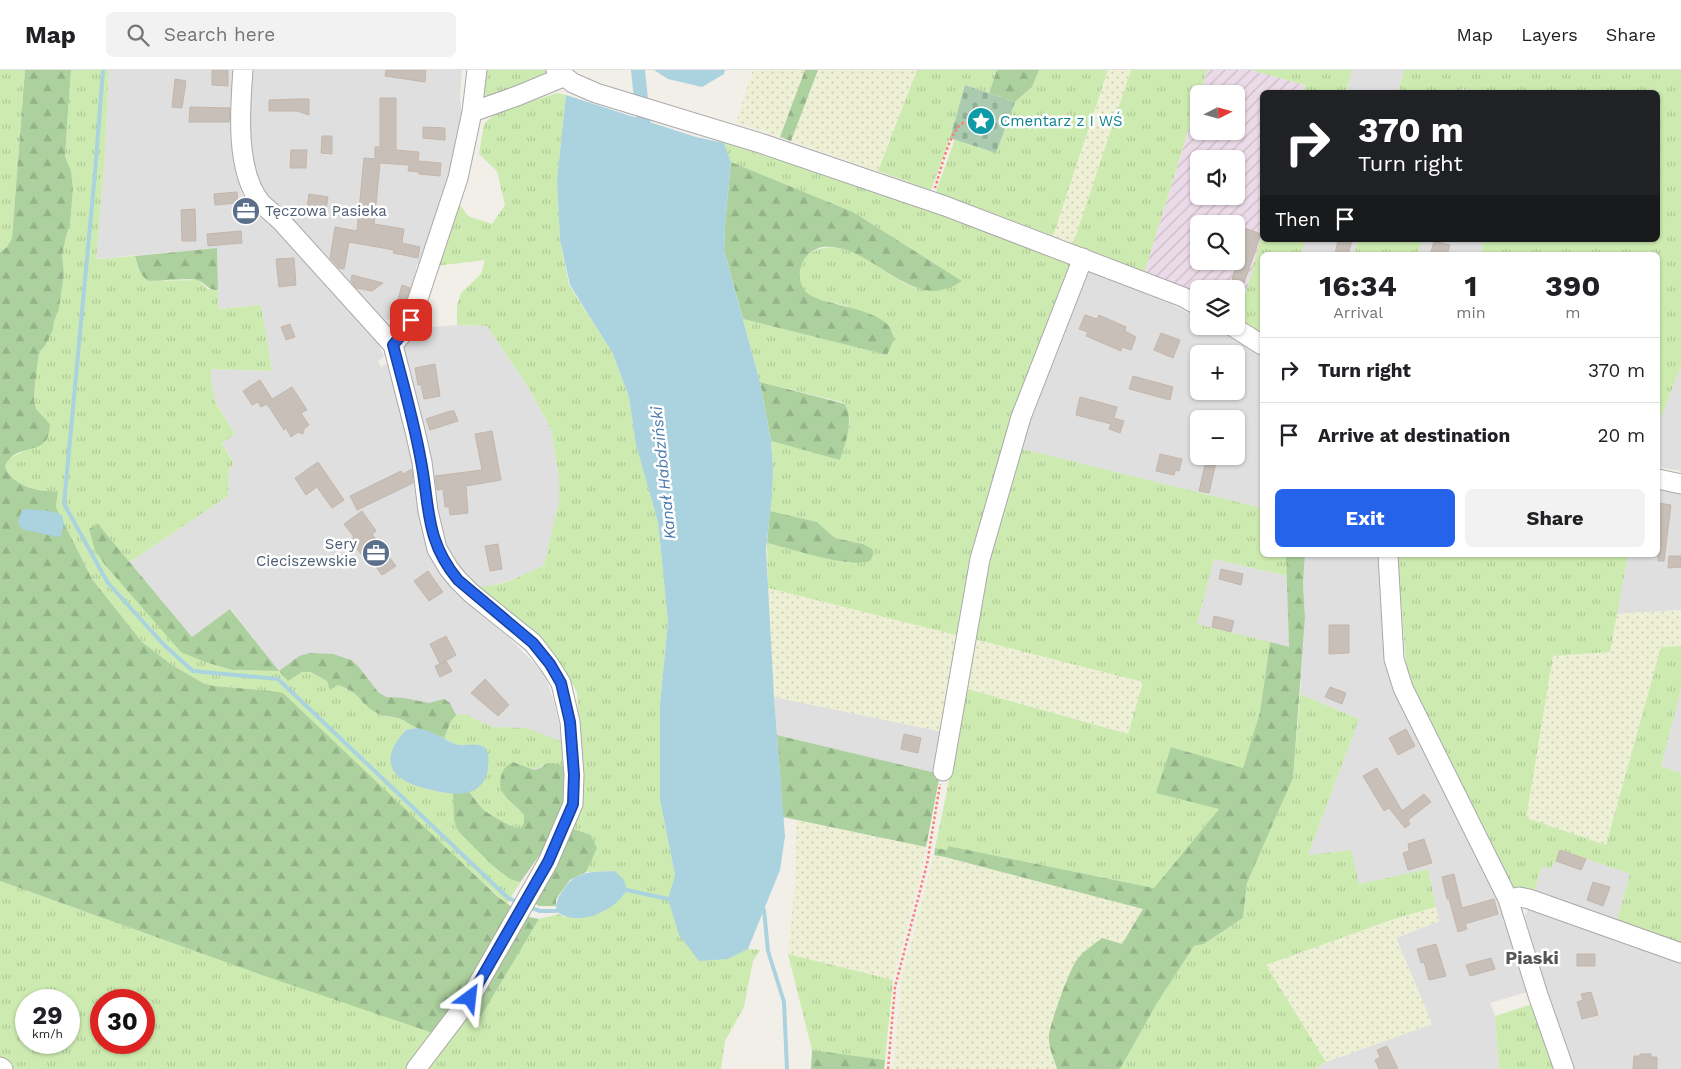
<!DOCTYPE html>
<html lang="en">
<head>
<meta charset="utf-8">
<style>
	:root { --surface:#fff; --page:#f2f2f2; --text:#202124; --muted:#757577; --line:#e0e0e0; --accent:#2563eb }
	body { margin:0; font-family:"Work Sans",sans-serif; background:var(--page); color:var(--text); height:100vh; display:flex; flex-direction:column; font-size:19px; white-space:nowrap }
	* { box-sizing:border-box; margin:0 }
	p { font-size:16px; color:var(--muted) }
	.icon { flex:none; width:28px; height:28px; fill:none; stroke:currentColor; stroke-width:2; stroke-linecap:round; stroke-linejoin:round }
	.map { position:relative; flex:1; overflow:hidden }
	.details { position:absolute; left:1260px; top:182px; width:400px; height:305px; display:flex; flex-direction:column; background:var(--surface); border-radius:8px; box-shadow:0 1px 4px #0004 }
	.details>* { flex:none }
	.hud { position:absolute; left:1260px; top:20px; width:400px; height:152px; border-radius:8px; box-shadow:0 1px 4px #0004; background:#202124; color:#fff; overflow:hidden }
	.needle { width:32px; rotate:84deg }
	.tools { position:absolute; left:1190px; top:15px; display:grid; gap:10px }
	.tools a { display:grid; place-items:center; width:55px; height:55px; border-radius:8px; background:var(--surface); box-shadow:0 1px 4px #0004; font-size:25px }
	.speed { position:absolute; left:15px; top:919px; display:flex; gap:10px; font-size:25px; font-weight:700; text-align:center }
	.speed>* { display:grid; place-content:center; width:65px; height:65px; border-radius:50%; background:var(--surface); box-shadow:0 1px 4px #0004; line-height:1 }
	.speed small { font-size:12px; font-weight:400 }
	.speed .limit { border:8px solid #d22; background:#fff; color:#111 }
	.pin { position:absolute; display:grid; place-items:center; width:42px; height:42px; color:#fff; margin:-21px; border-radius:10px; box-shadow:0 2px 8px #0006 }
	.me { position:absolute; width:55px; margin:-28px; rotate:30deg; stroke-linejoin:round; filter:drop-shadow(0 0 4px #0008) }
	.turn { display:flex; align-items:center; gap:18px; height:105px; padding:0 15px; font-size:22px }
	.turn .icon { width:65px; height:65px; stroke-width:2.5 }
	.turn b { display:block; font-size:35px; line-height:42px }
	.then { display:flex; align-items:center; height:48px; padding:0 15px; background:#0003; gap:10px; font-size:19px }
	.eta { display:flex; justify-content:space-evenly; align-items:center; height:85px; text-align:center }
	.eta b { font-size:30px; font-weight:700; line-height:35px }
	.action { display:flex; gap:10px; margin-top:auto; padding:10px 15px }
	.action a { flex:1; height:58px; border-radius:8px; background:var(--accent); color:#fff; font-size:20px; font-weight:700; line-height:58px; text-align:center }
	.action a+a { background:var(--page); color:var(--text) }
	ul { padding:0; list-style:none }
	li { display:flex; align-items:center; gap:15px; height:65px; padding:0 15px; border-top:1px solid var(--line) }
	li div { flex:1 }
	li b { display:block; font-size:19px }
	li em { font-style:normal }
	header { display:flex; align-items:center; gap:30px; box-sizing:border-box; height:70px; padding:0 25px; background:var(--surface); border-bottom:1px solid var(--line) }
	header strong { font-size:24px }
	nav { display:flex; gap:28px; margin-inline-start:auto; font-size:18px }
	.search { width:350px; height:45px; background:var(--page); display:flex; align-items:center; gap:12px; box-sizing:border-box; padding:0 18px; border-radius:8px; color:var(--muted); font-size:19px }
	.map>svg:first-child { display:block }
	.residential { fill:#e0dfdf; fill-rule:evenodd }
	.industrial { fill:url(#industrial-furrows); fill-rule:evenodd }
	.farmland { fill:url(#farmland-dots) }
	.grass { fill:url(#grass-tufts); fill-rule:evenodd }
	.forest { fill:url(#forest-firs) }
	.cemetery { fill:url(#cemetery-stones) }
	.water { fill:#aad3df }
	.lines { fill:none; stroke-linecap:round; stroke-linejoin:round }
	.stream { stroke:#aad3df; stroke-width:4 }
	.canal { stroke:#aad3df; stroke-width:14 }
	.building { fill:#c7bfb8; stroke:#c4b6ab }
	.minor-casing { stroke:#a9a9a9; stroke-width:21 }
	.path { stroke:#fa8072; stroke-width:2.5; stroke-dasharray:2.5 2.5; stroke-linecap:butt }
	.minor { stroke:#fff; stroke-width:19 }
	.route-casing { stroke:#184099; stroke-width:12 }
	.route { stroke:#2563eb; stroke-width:9 }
	.labels { text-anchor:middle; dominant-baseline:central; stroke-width:5; stroke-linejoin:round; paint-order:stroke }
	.culture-label { font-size:15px; fill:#0d838f; stroke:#fff; text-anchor:start }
	.service-label { font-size:15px; fill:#4e5e75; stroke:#fff; text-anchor:start }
	.water-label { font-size:16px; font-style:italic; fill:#4a7aab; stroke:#fff }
	.quarter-label { font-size:18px; font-weight:bold; fill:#555; stroke:#fff }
</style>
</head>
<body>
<header>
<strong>Map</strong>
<div class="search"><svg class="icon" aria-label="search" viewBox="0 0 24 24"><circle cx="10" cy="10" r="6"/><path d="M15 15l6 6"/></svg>Search here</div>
<nav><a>Map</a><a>Layers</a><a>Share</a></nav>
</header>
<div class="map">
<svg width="1681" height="999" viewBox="0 0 1681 999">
	<defs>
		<pattern id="industrial-furrows" width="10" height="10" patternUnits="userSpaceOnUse" patternTransform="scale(1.25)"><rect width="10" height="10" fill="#ebdbe8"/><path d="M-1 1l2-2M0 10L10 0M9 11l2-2" fill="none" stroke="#c9bcc7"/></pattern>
		<pattern id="farmland-dots" width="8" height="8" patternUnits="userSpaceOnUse" patternTransform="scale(1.25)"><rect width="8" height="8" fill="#eef0d5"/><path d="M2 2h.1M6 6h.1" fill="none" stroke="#ccceb7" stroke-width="1.8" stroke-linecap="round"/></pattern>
		<pattern id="grass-tufts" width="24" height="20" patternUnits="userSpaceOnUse" patternTransform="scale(1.25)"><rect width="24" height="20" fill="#cdebb0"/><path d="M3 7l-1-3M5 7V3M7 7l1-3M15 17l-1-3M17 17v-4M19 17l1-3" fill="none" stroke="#b0c997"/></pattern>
		<pattern id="forest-firs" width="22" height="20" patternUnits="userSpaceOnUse" patternTransform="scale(1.25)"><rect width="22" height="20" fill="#add19e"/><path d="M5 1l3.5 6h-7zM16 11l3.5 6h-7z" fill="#95b388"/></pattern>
		<pattern id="cemetery-stones" width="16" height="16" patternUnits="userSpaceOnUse" patternTransform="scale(1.25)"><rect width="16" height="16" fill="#aacbaf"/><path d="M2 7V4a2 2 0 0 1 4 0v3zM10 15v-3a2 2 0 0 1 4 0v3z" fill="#92ae96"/></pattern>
	</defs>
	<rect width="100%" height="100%" fill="#f2efe9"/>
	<path class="residential" d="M109 0H235L237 92 239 114 246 136 292 171 340 224 339 229 346 238H351L373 268 376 269 384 286 378 291 381 297 386 294 388 295 397 315 434 485 463 529 509 568 544 603 554 632 563 672 547 775 512 825 279 601 231 539 192 567 130 492 228 426 229 398 234 394 222 372 235 364 216 333 211 310V299L272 301 261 235 218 239 217 178 96 189 104 99Z
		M248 0H462L460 26 462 52 445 122 421 192 417 195 414 207 416 211 403 253 379 248 260 122 250 97Z
		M1352 0H1404L1398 22H1346Z
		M1305 170H1358L1354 185H1301Z
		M1422 170H1484L1480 185H1418Z
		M1084 198 1173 235 1199 249V256H1211L1262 286V438L1013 377ZM1199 284H1236V321H1199ZM1199 349H1236V386H1199Z
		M457 255 487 256 530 320 551 359 559 407V432L544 495 523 506 488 517H478L448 488 401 285 409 259Z
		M1681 296V401L1658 397V355Z
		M1658 418 1681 422V540L1616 544 1628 485H1658Z
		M1305 485H1380L1384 546 1500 829 1530 921 1490 933 1495 945 1499 999H1315L1326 992 1432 954 1396 868 1439 851 1428 800 1359 814 1308 785 1359 649 1300 624 1305 548 1303 513Z
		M1214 489 1287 506 1289 578 1197 554Z
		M1681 620V703L1661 696Z
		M774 627 944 662 935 703 777 665Z
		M1560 780 1631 804 1616 854 1560 834 1559 830 1550 826 1545 828 1534 823 1542 796Z
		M1530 837 1681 890V999H1573L1546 926 1525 846Z"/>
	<path class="industrial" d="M1207 0H1250L1305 15 1303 22H1262V165L1239 247 1236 246V219H1199V225L1144 204 1199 27V61H1236V24H1200ZM1199 89H1236V126H1199ZM1199 154H1236V191H1199Z"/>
	<path class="farmland" d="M753 0H805L780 67 736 52Z
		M817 0H917L878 101 791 71Z
		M1108 0H1131L1073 174 1053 166Z
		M768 518 960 566 944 662 774 627Z
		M1681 540V576L1661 577 1606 775 1525 749 1553 585 1610 582 1616 544Z
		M970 568 1143 612 1128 664 962 617Z
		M796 750 926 777 921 805 893 910 788 884 795 809Z
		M934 785 945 787 1143 839 1122 874 1075 892 1052 951 1049 965 1057 999H893L901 910Z
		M1436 837 1439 851 1396 868 1432 954 1326 992 1266 895 1397 848Z"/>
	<path class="grass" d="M0 0H25L12 168 7 177 0 182Z
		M71 0H109L104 99 96 189 135 186 138 200 149 211 198 210 208 219 218 220V239L261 235 272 301 211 299V310L216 333 235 364 222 373 234 394 229 398 228 426 130 492 98 454 181 582 231 600 311 602 327 611 347 618 358 625 374 641 386 646 401 649 417 658 405 660C401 668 395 676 392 684 382 713 434 722 453 723L454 750 458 761 510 809 520 812 507 834 272 621 214 616 203 613 172 595 142 572 92 509 56 437 58 421C39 423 13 416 5 397L8 389 24 381 50 354 36 340 34 330 35 314 39 282 45 276 52 260 54 251 59 239 64 203 62 186 66 167 70 155 73 118 71 101 65 86Z
		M481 0H546V5L493 26H486L480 20Z
		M917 0H997L989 23 965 15 950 68 931 120 878 101Z
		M1039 0H1108L1053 166 936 122 955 69 996 83 1015 32 1032 17Z
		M1131 0H1207L1144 204 1073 174Z
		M1250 0H1352L1346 22H1303L1305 15Z
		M1404 0H1681V296L1658 355V185H1480L1484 170H1658V22H1468L1462 18 1461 22H1398Z
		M557 23 566 25 557 110 560 170 569 215 613 284 629 327 636 375 658 452 668 552 660 634V730L675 805 668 830 728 889 748 879 760 880 753 891 744 937 725 971 721 999H0V811L256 903 465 946 474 956 539 849 559 844 564 847 603 842 624 825 627 820 615 801 586 802 596 778 591 765 574 759 582 704 577 622 559 591 543 570 478 517C501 517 524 505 544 495L559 432V407L551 359 530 320 487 256 457 255V235L461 223 481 204 485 190 436 196 460 135 468 146 492 154 505 135 497 101 479 84 484 54 496 43ZM26 930H69V972H26ZM101 930H144V972H101Z
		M724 73 865 117 958 150 1071 194V208L960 566 768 518 767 473 849 493 863 474 835 468 817 452 770 441 773 397 771 371 840 390 850 354 845 333 760 312 743 249 887 285C880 276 856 240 849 237 837 232 814 232 805 223 800 216 797 205 800 197 811 171 841 175 862 186 882 197 899 215 922 219 937 222 950 219 962 211L853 142 731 92Z
		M1262 165V170H1305L1301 185H1262V264L1239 247Z
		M1358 170H1422L1418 185H1354Z
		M1018 378 1262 438V485H1286L1287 506 1214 489 1197 554 1270 572 1260 642 1243 699 1172 677 1219 739 1154 818 948 776 947 780 935 778 968 619 1128 664 1143 612 970 568 983 502Z
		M1396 485H1628L1610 582 1553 586 1526 748 1606 775 1661 577 1681 576V620L1661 696 1681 703V876L1616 854 1630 804 1561 780 1551 799 1542 796 1533 825 1515 817 1514 821 1405 606 1406 595 1399 507Z
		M1300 624 1359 649 1308 785 1351 780 1359 814 1428 799 1436 837 1397 848 1266 895 1326 992 1315 999H1120L1157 933 1194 876 1204 874 1243 848 1247 813 1293 708Z
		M465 644 492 657 527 658 563 672 567 697 547 693C534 703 526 697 513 692L503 724 524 745V753L521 758C512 759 493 746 485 741 479 736 474 728 469 722L481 715 480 675H457L444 668 451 651 456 645Z
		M788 884 893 910 885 990 812 980Z
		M1535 933 1556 999H1499L1495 946Z"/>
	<path class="forest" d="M25 0H71L65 86 71 101 73 118 70 155 66 167 62 186 64 203 59 239 54 251 53 260 45 276 39 282 35 314 34 330 36 339 50 354C49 391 16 369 5 397 13 416 39 423 58 421L56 437 92 509 142 572 172 595 203 613 214 616 272 621 283 623 497 826 515 839 501 865 436 964 256 903 0 811V182L7 177 12 168Z
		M805 0H818L791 71 780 67Z
		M997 0H1039L1032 17 1015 32 989 23Z
		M731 92 853 142 962 211C957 214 951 218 945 219 910 231 871 182 838 178 833 177 824 176 819 178 801 184 794 206 805 221 808 225 816 228 821 230 838 235 877 242 888 255 891 259 893 265 894 269L887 285 743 249 724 180 725 154Z
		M217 178 218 220C208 221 205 212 197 210 188 208 160 211 149 211 139 205 138 197 135 186Z
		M760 312 845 334C854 352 846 371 840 390L771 371Z
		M770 441 817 452 835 468 863 474 872 479 873 485 870 491C850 499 789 478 767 473Z
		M98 454 192 567 230 539 279 601 299 586 311 583 333 584 351 590 358 596 378 622 386 627 404 628 429 633 444 629 450 633 456 645 451 651 444 668C434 663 424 661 415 657 410 655 406 651 401 649 393 646 384 647 375 642 360 633 359 621 338 615L330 620 327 611 311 602H302L288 611 279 601 232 600 205 592 181 582 105 495 95 480 89 459Z
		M1286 485H1305L1303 513 1305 548 1293 708 1247 813 1243 848 1204 874 1194 876 1157 933 1120 999H1057C1054 988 1048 978 1049 965 1050 954 1069 901 1076 891 1082 882 1093 875 1102 868L1122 874 1143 839 945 787 934 785 935 778 947 780 948 776 1154 818 1219 739 1156 723 1171 677 1243 698 1260 642 1270 572 1289 577Z
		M777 665 940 704 926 777 783 747Z
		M513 692 534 700 541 698 547 693H553L567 697 565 729 547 775 520 812 510 809 492 795 458 761 454 750 453 723 469 722C474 728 479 736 485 741 493 746 512 759 521 758L524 753V745C514 733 496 724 501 707 503 699 506 696 513 692Z
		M574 759 591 765 597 778 586 802 570 810 556 829V836H539L533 832 565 768Z
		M525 846 539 849 475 956 465 946Z
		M812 980 885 990 884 999H811Z"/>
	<path class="cemetery" d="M965 15 1015 32 996 83 950 68Z"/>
	<path class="water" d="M654 0H725L724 4 702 17 668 9Z
		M566 25 696 67 724 73 731 92 725 154 724 180 760 312 771 371 773 397 772 426 766 479 774 627 785 766 780 800 748 879 728 889 699 891 679 865 668 829 675 805 660 730V634L668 552 658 452 636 375 629 327 613 284 570 215 560 170 557 110Z
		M25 439 50 441 62 445 64 454 61 466 57 467 22 459C17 453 18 448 22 441Z
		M417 658C423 659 429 661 435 664 442 667 451 674 459 675 467 676 479 672 485 678 489 683 489 690 488 696 488 708 481 719 469 722 457 726 440 722 428 719 406 714 381 703 394 676 397 670 402 665 406 660Z
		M615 801 624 810 627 820C614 842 577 858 556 841 556 831 558 827 564 819 576 800 594 802 615 801Z"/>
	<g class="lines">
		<path class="stream" d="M103 0 95 103 64 434 108 513 164 575 193 601 278 609 508 828 518 832
			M627 820 668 829
			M529 837 540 841H556
			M761 838 764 840 768 881 784 932 787 999"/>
		<path class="canal" d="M638 0 645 68"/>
	</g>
	<path class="building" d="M212 0H228V16L212 15Z
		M386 0H426L425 12 385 6Z
		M175 9 186 11 182 38 172 37Z
		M380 28H396V80L419 82 418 91 441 93 440 106 419 104V102L408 101 409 95 380 93 374 154 404 159 402 173 420 177 418 188 393 183 394 180 349 172 344 199 339 198 330 188 335 157 357 161 364 88 375 89V77H380Z
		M296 29H309V45L297 41H269V30Z
		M190 37 230 38 229 52H189Z
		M423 57 445 58V70L423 68Z
		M322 66H332V84L321 83Z
		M291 80H307L306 98H290Z
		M237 122 238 133 215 135 214 124Z
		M309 124 328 127 325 146 306 143Z
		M195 139 196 171H182L181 140Z
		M1236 155 1261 164 1244 213 1232 209 1237 194Z
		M241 161 242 173 208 176 207 164Z
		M1338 170H1352L1348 185 1335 184Z
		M1434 171 1450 175 1447 185 1431 182Z
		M294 188 296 215 279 217 276 189Z
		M352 205 383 213 372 221 356 218 351 211Z
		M402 215 410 218 401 245 397 252 392 251Z
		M1085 245 1097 249 1099 245 1126 257 1125 261 1136 267 1131 280 1122 277 1121 281 1086 266 1088 262 1079 259Z
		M290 254 295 267 286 270 281 257Z
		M1161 263 1180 270 1173 288 1154 280Z
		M435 294 440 326 424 329 421 315H418L415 298Z
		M1133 306 1173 317 1170 330 1129 319Z
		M260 310 272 329 292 317 307 340 301 343 309 355 304 359 303 364 298 362 291 367 286 358 284 360 267 334 261 337 258 332 252 335 243 321Z
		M1080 327 1117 337 1114 348 1124 351 1120 363 1109 359 1111 354 1076 345Z
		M450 341H454L458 351 430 360 426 349Z
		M492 361 501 410 466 416 468 443 450 445 449 437H445L443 419 437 420 435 406 482 400 475 364Z
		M1160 384 1182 389 1179 401 1175 400 1174 405 1156 401Z
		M1207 386 1217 388 1209 423 1199 421Z
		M318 392 344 430 332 438 317 417 306 425 295 408Z
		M412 399 413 413 357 440 350 426 401 401 403 404Z
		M1658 433 1671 435 1664 491H1658Z
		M362 441 376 461 372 464 396 496 382 505 365 482 361 484 350 470 354 467 344 454Z
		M498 474 502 499 490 501 485 476Z
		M1669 486H1681V497L1668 498Z
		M1221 499 1243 504 1241 515 1219 509Z
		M428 501 443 522 429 531 414 511Z
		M1214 546 1234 551 1231 562 1212 557Z
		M1329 555H1349V583L1329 584Z
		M446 566 456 585 440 594 430 574Z
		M446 591 452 601 440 607 435 596Z
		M485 609 509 635 498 646 471 623Z
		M1330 617 1346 623 1342 634 1325 627Z
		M1406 659 1415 676 1398 685 1389 668Z
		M904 664 921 668 918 683 901 679Z
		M1377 698 1402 741 1424 724 1431 732 1408 750 1410 754 1405 758 1389 738 1384 741 1363 706Z
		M1424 769 1432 793 1408 800 1403 783 1409 781 1408 774Z
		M1560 780 1586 789 1581 800 1556 791Z
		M1454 804 1462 838 1494 829 1498 844 1465 854 1467 859 1458 862 1449 829H1447L1442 807Z
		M1593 812 1610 817 1603 836 1587 830Z
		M1436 874 1446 906 1429 910 1424 892 1421 893 1417 879Z
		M1577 884H1595V896H1577Z
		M1491 888 1495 899 1470 906 1466 895Z
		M1591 922 1598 945 1582 949 1577 932 1583 930 1581 924Z
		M1387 976 1398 999H1379L1375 990 1380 987 1377 980Z
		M1640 984H1651V987H1657V999H1633L1634 986H1640Z"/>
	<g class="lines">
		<defs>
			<path id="minor" d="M243 0C240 38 235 101 261 133 267 139 275 145 281 151L393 275 415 361 422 392 428 441 437 479 449 499 458 510 471 523 533 573 549 594 561 613 570 652 574 705 573 734 548 792 470 928 416 999
				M556 0 573 13 596 23 763 74 945 136 1183 227 1199 236
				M472 42 517 26 563 7
				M1232 256 1262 275
				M393 275 403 263 411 250 458 108 472 42 477 0
				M1658 409 1681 414
				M1388 485 1394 589 1403 618 1508 829 1538 925 1564 999
				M943 701 980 489 1021 347 1083 188
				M1508 829 1519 827 1529 829 1681 883
				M0 997 3 999"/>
		</defs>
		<use href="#minor" class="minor-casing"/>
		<path class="path" d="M935 118C940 103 950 57 965 52L975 55
			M888 999 895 917 927 794 940 714"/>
		<use href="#minor" class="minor"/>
	</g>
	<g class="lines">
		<defs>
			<path id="route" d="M411 250 403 263 393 275C403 313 414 352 421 391 430 438 425 470 458 510L533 573 550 594 561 613 570 652 574 705 573 734 548 792 470 928"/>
		</defs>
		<use href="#route" class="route-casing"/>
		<use href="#route" class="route"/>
	</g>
	<defs>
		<symbol id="sight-disc" viewBox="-11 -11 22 22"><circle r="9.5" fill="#0f9aa8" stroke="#fff"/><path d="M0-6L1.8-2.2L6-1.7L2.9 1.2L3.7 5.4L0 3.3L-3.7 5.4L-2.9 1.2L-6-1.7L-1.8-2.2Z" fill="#fff"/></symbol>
		<symbol id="office-disc" viewBox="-11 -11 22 22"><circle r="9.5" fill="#5c6f8a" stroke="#fff"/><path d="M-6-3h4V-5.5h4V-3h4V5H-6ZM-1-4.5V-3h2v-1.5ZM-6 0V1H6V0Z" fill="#fff"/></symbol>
	</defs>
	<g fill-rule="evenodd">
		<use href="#sight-disc" x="965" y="35" width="32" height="32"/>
		<use href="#office-disc" x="230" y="125" width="32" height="32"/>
		<use href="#office-disc" x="360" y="467" width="32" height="32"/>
	</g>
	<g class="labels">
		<g class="culture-label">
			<text x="1000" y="51">Cmentarz z I WŚ</text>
		</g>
		<g class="service-label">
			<text x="265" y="141">Tęczowa Pasieka</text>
			<text x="357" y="474" text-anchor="end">Sery<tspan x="357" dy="17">Cieciszewskie</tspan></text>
		</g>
		<g class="water-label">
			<text transform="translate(663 403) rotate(-96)">Kanał Habdziński</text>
		</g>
		<g class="quarter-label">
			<text x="1532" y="887">Piaski</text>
		</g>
	</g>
</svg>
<div class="tools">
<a><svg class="needle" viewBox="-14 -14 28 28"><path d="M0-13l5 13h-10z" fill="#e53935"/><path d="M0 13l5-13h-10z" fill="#757577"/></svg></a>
<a><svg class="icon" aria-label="sound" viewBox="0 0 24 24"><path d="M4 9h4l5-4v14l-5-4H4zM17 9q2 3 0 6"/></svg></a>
<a><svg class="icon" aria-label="search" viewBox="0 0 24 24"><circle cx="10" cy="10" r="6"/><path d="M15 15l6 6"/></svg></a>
<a><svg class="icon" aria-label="layers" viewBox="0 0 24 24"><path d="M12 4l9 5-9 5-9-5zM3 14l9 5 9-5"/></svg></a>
<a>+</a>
<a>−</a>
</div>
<div class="speed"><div>29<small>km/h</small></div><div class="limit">30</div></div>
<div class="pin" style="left:411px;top:250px;background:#d93025"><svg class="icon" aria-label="arrive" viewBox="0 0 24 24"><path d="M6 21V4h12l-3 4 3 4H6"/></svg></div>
<svg class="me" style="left:470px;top:928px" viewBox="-20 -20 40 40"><path d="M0-17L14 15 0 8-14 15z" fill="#2563eb" stroke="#fff" stroke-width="4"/></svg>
<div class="hud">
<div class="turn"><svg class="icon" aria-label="right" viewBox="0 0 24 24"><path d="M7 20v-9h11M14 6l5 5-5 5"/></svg><div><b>370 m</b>Turn right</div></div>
<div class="then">Then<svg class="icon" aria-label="arrive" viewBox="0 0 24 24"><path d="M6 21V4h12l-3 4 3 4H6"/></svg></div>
</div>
<section class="details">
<div class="eta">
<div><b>16:34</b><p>Arrival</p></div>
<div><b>1</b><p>min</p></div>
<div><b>390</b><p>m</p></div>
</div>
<ul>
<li><svg class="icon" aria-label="right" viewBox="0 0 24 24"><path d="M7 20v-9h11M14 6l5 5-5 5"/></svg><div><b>Turn right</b></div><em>370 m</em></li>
<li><svg class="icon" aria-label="arrive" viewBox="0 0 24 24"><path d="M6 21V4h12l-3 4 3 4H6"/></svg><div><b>Arrive at destination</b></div><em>20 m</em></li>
</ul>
<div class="action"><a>Exit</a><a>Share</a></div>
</section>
</div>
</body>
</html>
